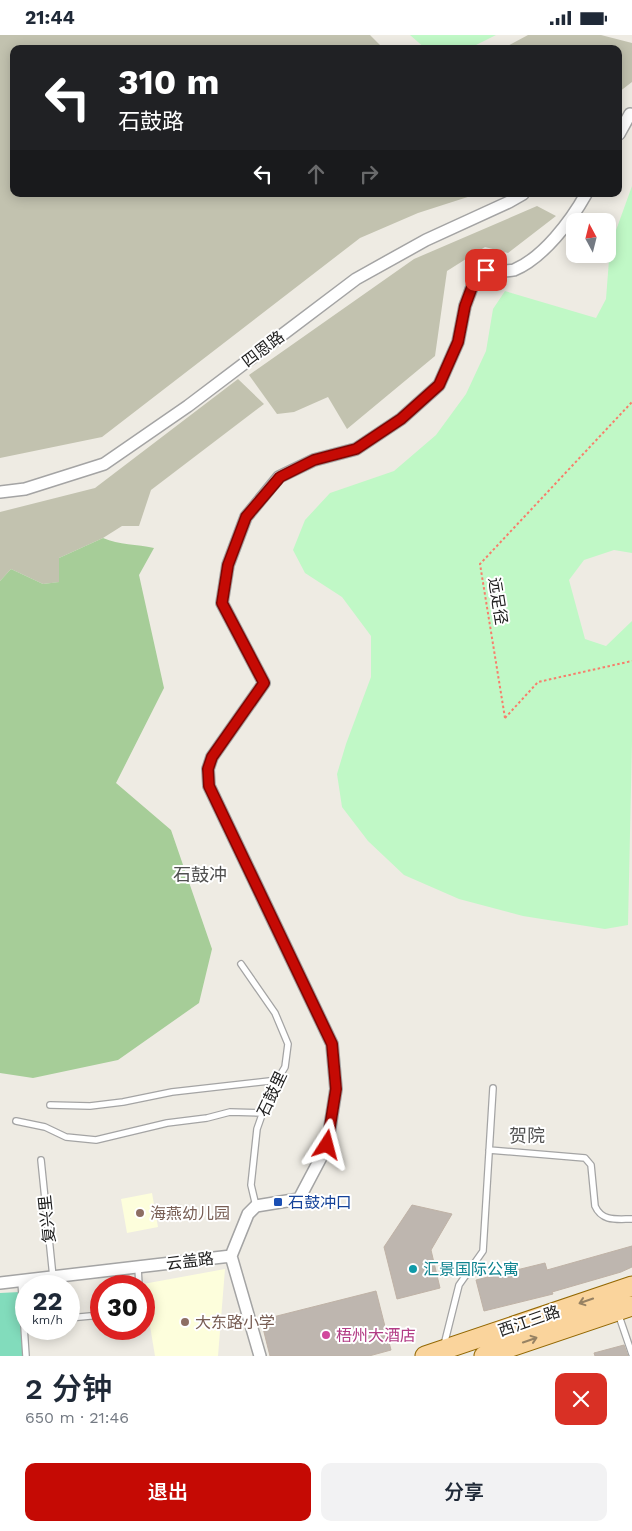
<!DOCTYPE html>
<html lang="zh">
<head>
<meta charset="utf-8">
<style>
	:root { --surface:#fff; --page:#f2f2f3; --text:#1f2937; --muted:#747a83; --accent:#c50a04 }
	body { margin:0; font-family:"Work Sans","Noto Sans SC",sans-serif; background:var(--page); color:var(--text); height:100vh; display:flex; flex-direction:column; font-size:19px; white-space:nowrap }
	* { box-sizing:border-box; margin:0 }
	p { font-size:16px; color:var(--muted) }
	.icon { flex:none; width:28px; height:28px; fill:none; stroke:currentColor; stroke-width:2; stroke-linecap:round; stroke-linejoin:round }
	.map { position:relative; height:1321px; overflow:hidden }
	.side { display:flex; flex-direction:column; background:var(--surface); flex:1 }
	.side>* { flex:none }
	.banner { position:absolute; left:10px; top:10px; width:612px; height:152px; border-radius:10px; box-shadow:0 2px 12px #0003; background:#202124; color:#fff; overflow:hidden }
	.needle { width:32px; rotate:353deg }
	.controls { position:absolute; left:566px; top:178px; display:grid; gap:10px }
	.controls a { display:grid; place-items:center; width:50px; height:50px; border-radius:10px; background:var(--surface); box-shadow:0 2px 12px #0003; font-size:25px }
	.speed { position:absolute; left:15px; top:1240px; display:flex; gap:10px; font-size:25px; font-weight:700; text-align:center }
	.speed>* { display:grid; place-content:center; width:65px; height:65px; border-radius:50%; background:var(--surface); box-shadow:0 2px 12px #0003; line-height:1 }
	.speed small { font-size:12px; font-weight:400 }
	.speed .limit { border:8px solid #d22; background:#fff; color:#111 }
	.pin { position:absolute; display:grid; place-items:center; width:42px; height:42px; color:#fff; margin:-21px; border-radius:10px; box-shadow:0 2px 8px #0006 }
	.me { position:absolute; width:55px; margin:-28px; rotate:9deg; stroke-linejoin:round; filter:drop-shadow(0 0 4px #0008) }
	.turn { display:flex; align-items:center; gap:18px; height:105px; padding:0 25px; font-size:22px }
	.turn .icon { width:65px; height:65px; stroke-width:2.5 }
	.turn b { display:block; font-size:35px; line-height:42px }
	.lanes { display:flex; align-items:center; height:48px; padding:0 25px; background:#0003; justify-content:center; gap:25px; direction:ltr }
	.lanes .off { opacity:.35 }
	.round { display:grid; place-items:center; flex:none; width:52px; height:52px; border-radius:10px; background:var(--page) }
	.overview { display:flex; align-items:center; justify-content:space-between; height:85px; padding:0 25px }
	h1 { font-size:30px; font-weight:600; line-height:38px }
	.primary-button { display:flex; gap:10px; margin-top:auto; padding:10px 25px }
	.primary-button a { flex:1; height:58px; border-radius:10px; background:var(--accent); color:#fff; font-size:20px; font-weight:600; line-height:58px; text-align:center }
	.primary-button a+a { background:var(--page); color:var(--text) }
	.status { display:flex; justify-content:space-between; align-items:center; height:35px; padding:0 25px; background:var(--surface); direction:ltr }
	.status svg { height:14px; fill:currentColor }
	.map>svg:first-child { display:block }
	.education { fill:#fdfedc }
	.construction { fill:#c2c2af }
	.forest { fill:#a6cd98 }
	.park { fill:#c0f8c6 }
	.pitch { fill:#82dcbc }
	.building { fill:#beb6af; stroke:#bfb2a6 }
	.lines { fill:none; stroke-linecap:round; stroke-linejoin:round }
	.service-casing { stroke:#a4a4a4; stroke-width:8 }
	.minor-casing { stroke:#a4a4a4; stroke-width:14 }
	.primary-casing { stroke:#936803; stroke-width:21 }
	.path { stroke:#f77e6b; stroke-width:2; stroke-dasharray:2.5 2.5; stroke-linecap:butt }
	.service { stroke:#fff; stroke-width:5.5 }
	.minor { stroke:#fff; stroke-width:11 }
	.primary { stroke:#fad49c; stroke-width:19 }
	.oneway { stroke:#978263 }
	.route-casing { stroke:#800603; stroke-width:12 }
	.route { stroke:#c50a04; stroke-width:9 }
	.transit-dot { fill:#1a4fb4; stroke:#fff; stroke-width:2 }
	.education-dot { fill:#8d6e63; stroke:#fff; stroke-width:2 }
	.culture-dot { fill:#0f9aa8; stroke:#fff; stroke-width:2 }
	.hotel-dot { fill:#d1479c; stroke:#fff; stroke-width:2 }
	.labels { text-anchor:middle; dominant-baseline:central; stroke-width:4; stroke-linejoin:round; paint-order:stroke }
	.street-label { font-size:16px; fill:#1d1d1d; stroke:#fff }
	.transit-label { font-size:16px; fill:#164399; stroke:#fff; text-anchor:start }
	.education-label { font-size:16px; fill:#785e54; stroke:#fff; text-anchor:start }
	.culture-label { font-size:16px; fill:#0d838f; stroke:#fff; text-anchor:start }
	.hotel-label { font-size:16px; fill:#b23c85; stroke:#fff; text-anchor:start }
	.neighbourhood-label { font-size:18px; fill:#505050; stroke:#fff }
</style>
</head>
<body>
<div class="status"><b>21:44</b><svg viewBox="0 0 49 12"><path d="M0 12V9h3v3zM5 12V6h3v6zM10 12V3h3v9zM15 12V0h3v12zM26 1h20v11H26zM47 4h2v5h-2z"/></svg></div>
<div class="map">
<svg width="632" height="1321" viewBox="0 0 632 1321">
	<rect width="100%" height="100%" fill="#eeebe3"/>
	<path class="education" d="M152 1158 158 1192 127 1198 121 1164Z
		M225 1234 218 1321H155L143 1249Z"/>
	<path class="construction" d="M0 0H370L384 14H14V159H477L418 178 360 203 102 402 0 423Z
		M528 0H601L632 8V47L619 57V14H502Z
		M537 171 556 181 508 218 485 212 447 236 435 321 347 394 328 362 294 377 277 379 249 340 414 224Z
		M238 344 264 369 151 455 139 491H122L103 503 59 523 60 547 43 549 11 534 0 546V477L95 453Z"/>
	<path class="forest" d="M103 503C119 510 137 509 154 513L139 540 164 653 116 748 171 795 212 914 199 968 118 1025 33 1043 0 1038V546L11 534 43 549 59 547V523Z"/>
	<path class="park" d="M410 0H496L468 14H426Z
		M632 151V518L614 515 584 525 569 545 585 604 606 611 632 586V706L628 890 605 894 523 881 459 864 404 840 368 806 342 772 337 739 346 709 371 642V601L342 562 305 538 293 515 305 485 330 458 394 436 436 400 466 359 486 316 493 274 505 256 596 283 606 264 610 212Z"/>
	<path class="pitch" d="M20 1257 24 1321H0V1258Z"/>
	<path class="building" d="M412 1170 452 1179 431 1215 440 1253 397 1264 384 1212Z
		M632 1211V1232L621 1237 552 1257 553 1259 484 1276 476 1245 545 1228 547 1235Z
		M376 1256 391 1315 369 1321H270L261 1285Z
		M624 1310 628 1321H595L594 1318Z"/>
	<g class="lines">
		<defs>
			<path id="service" d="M241 929 275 978 288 1009 285 1032 270 1057 257 1094 251 1150 256 1171
				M50 1070 90 1071 123 1067 172 1057 278 1045
				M16 1086 45 1092 66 1102 96 1105 167 1088 207 1083 230 1077 262 1078
				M489 1115 585 1123 591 1130 595 1171C602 1187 617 1184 632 1184
				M41 1125 53 1242
				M138 1232 139 1251
				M21 1246 26 1321
				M618 1278 632 1319
				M69 1283 101 1280
				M444 1310 459 1250 483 1216 493 1053"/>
			<path id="minor" d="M619 99 630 79
				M0 457 25 454 104 429 188 371 356 244 426 205 509 167 523 159
				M0 1248 231 1221
				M260 1321 231 1221 248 1179 256 1171 299 1164 327 1111 336 1054 332 1009 209 751 208 734 212 722 264 648 222 568 228 530 246 482 279 442 314 425 356 414 401 384 439 350 458 307 465 271 475 244 486 235C494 235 506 237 514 235 543 223 571 186 586 159"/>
			<path id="primary" d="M425 1321 632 1251
				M484 1321 632 1271"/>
		</defs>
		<use href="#service" class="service-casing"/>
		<use href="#minor" class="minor-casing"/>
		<use href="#primary" class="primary-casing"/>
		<path class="path" d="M505 683 480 529 632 367
			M505 683 538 647 632 626"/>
		<use href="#service" class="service"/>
		<use href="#minor" class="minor"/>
		<use href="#primary" class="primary"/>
	</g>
	<defs><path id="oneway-shaft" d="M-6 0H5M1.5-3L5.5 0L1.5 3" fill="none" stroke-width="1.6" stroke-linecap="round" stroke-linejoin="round" transform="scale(1.25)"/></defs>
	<g class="oneway">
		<use href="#oneway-shaft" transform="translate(586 1266) rotate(161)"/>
		<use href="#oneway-shaft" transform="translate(530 1305) rotate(-19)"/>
	</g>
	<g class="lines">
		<defs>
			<path id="route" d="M327 1110 336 1054 332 1009 209 751 208 734 212 722 264 648 222 568 228 530 246 482 280 442 314 425 356 414 401 384 439 350 458 307 465 271 475 244 486 235"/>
		</defs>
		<use href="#route" class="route-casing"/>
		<use href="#route" class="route"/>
	</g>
	<rect class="transit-dot" x="273" y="1162" width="10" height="10" rx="2.5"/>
	<g class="education-dot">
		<circle cx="140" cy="1178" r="5"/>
		<circle cx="185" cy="1287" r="5"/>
	</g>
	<circle class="culture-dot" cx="413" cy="1234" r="5"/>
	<circle class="hotel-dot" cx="326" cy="1300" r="5"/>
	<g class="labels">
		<g class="street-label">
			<text transform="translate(263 314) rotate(-37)">四恩路</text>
			<text transform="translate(498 566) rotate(81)">远足径</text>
			<text transform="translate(272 1059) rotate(-65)">石鼓里</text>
			<text transform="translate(47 1184) rotate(-96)">复兴里</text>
			<text transform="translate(190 1226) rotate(-7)">云盖路</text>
			<text transform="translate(529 1286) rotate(-19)">西江三路</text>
		</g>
		<g class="transit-label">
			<text x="288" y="1167">石鼓冲口</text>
		</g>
		<g class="education-label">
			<text x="150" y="1178">海燕幼儿园</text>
			<text x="195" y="1287">大东路小学</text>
		</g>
		<g class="culture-label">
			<text x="423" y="1234">汇景国际公寓</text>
		</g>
		<g class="hotel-label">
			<text x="336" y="1300">梧州大酒店</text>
		</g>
		<g class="neighbourhood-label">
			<text x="200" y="839">石鼓冲</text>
			<text x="527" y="1100">贺院</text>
		</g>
	</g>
</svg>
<div class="controls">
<a><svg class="needle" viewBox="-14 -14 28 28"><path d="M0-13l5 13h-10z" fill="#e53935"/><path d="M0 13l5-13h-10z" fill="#747a83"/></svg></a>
</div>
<div class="speed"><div>22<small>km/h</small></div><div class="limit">30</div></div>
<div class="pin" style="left:486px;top:235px;background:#d93025"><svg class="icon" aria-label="arrive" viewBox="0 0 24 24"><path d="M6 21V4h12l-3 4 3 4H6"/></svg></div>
<svg class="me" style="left:327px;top:1110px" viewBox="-20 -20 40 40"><path d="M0-17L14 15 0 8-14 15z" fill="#c50a04" stroke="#fff" stroke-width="4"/></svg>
<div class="banner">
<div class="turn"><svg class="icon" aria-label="left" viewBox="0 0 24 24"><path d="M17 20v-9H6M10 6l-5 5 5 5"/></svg><div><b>310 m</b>石鼓路</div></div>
<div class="lanes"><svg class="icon" aria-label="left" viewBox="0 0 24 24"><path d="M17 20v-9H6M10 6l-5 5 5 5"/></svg><svg class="icon off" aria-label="ahead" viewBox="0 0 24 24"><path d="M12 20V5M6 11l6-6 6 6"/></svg><svg class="icon off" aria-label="right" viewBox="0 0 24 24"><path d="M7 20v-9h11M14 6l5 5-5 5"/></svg></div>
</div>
</div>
<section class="side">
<div class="overview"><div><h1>2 分钟</h1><p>650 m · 21:46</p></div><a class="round" style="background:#d93025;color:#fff"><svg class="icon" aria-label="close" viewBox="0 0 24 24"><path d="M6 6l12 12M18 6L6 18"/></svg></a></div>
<div class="primary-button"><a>退出</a><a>分享</a></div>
</section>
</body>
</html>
